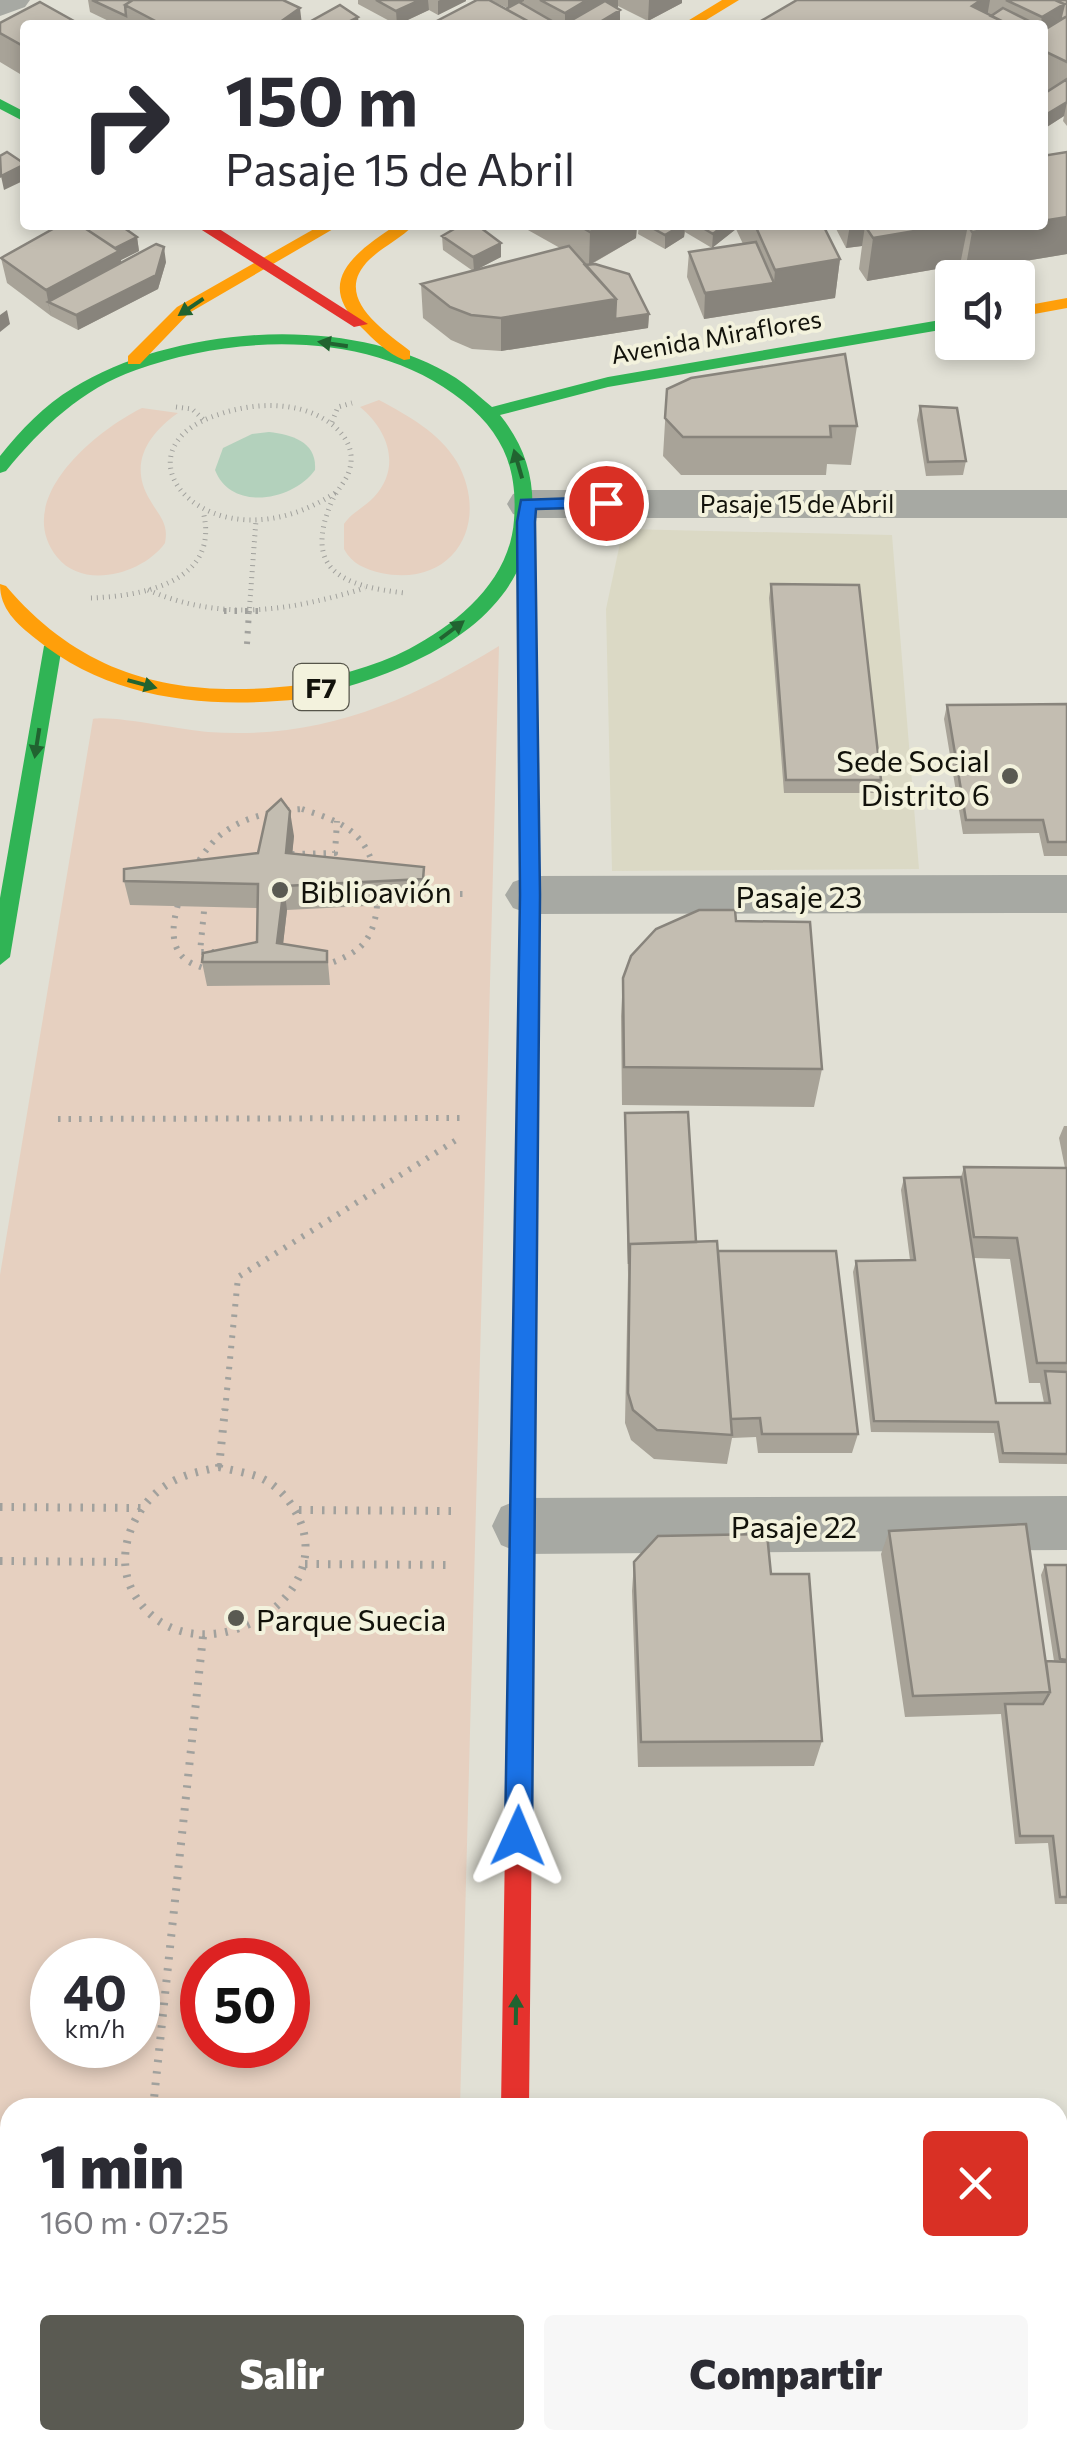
<!DOCTYPE html>
<html lang="es">
<head>
<meta charset="utf-8">
<style>
	:root { --surface:#fff; --page:#f7f7f7; --text:#2b2b33; --muted:#7c7c81; --accent:#5a5a52 }
	body { margin:0; font-family:Commissioner,sans-serif; background:var(--page); color:var(--text); height:100vh; display:flex; flex-direction:column; font-size:38px; white-space:nowrap }
	* { box-sizing:border-box; margin:0 }
	p { font-size:32px; color:var(--muted) }
	.icon { flex:none; width:55px; height:55px; fill:none; stroke:currentColor; stroke-width:2; stroke-linecap:round; stroke-linejoin:round }
	.map { position:relative; flex:1; overflow:hidden }
	.panel { position:absolute; left:0px; top:2098px; width:1068px; height:352px; display:flex; flex-direction:column; background:var(--surface); border-radius:30px 30px 0 0; box-shadow:0 5px 15px #0003 }
	.panel>* { flex:none }
	.banner { position:absolute; left:20px; top:20px; width:1028px; height:210px; border-radius:10px; box-shadow:0 5px 15px #0003; background:#fff; color:var(--text); overflow:hidden }
	.tools { position:absolute; left:935px; top:260px; display:grid; gap:20px }
	.tools a { display:grid; place-items:center; width:100px; height:100px; border-radius:10px; background:var(--surface); box-shadow:0 5px 15px #0003; font-size:50px }
	.speed { position:absolute; left:30px; top:1938px; display:flex; gap:20px; font-size:50px; font-weight:700; text-align:center }
	.speed>* { display:grid; place-content:center; width:130px; height:130px; border-radius:50%; background:var(--surface); box-shadow:0 5px 15px #0003; line-height:1 }
	.speed small { font-size:25px; font-weight:400 }
	.speed .limit { border:15px solid #d22; background:#fff; color:#111 }
	.pin { position:absolute; display:grid; place-items:center; width:85px; height:85px; color:#fff; margin:-42px; border:5px solid #fff; border-radius:50%; box-shadow:0 2px 10px #0007 }
	.me { position:absolute; width:110px; margin:-55px; rotate:1deg; stroke-linejoin:round; filter:drop-shadow(0 0 8px #0008) }
	.turn { display:flex; align-items:center; gap:35px; height:210px; padding:0 40px; font-size:45px }
	.turn .icon { width:130px; height:130px; stroke-width:2.5 }
	.turn b { display:block; font-size:70px; line-height:85px }
	.round { display:grid; place-items:center; flex:none; width:105px; height:105px; border-radius:10px; background:var(--page) }
	.head { display:flex; align-items:center; justify-content:space-between; height:170px; padding:0 40px }
	h1 { font-size:60px; font-weight:800; line-height:75px }
	.primary-button { display:flex; gap:20px; margin-top:auto; padding:20px 40px }
	.primary-button a { flex:1; height:115px; border-radius:10px; background:var(--accent); color:#fff; font-size:40px; font-weight:800; line-height:115px; text-align:center }
	.primary-button a+a { background:var(--page); color:var(--text) }
	.map>svg:first-child { display:block }
	.built { fill:#dbd9c5 }
	.green { fill:#e6d0c0; fill-rule:evenodd }
	.water { fill:#b3d1bc }
	.lines { fill:none; stroke-linecap:round; stroke-linejoin:round }
	.path-far2 { stroke:#a1a19d; stroke-width:5; stroke-dasharray:1 5; stroke-linecap:butt }
	.path-far1 { stroke:#a1a19d; stroke-width:6; stroke-dasharray:2.5 8; stroke-linecap:butt }
	.path { stroke:#a1a19d; stroke-width:8; stroke-dasharray:2.5 9; stroke-linecap:butt }
	.street { fill:#a7a9a3; fill-rule:evenodd }
	.fast { fill:#30b455; fill-rule:evenodd }
	.slow { fill:#ff9f0a; fill-rule:evenodd }
	.jam { fill:#e5322d; fill-rule:evenodd }
	.wall { fill:#a8a398; fill-rule:evenodd }
	.shaded-wall { fill:#88847c }
	.building { fill:#c3bdb1; stroke:#88847c; stroke-width:2.5 }
	.oneway { fill:#216330 }
	.route { fill:#1a73e8; stroke:#114b97; stroke-width:2.5 }
	.poi-dot { fill:#5a5a52; stroke:#f3f2dd; stroke-width:4 }
	.labels { text-anchor:middle; dominant-baseline:central; stroke-width:8; stroke-linejoin:round; paint-order:stroke }
	.far-street-label { font-size:25px; fill:#12120b; stroke:#f3f2dd }
	.shield { fill:#f3f2dd; stroke:#56554a; stroke-width:2.5 }
	.shield-label { font-size:28px; font-weight:bold; fill:#12120b }
	.poi-label { font-size:30px; fill:#12120b; stroke:#f3f2dd; text-anchor:start }
	.street-label { font-size:30px; fill:#12120b; stroke:#f3f2dd }
</style>
</head>
<body>
<div class="map">
<svg width="1067" height="2449" viewBox="0 0 1067 2449">
	<rect width="100%" height="100%" fill="#e1e0d5"/>
	<path class="built" d="M623 529 892 535 919 869 612 871 606 609Z"/>
	<path class="green" d="M379 400C407 415 440 433 457 462 491 523 454 588 381 573 365 569 352 564 344 549V524C352 512 364 508 374 497 402 467 388 430 360 407Z
		M142 408 178 413C148 434 128 464 150 500 159 516 169 523 165 543 144 573 84 591 57 557 11 499 97 430 142 408Z
		M499 646 460 2107 10 2108V2440H452V2449H0V1275L93 719C113 715 181 730 208 732 319 740 406 703 499 646ZM52 1960H138V2045H52ZM202 1960H288V2045H202Z"/>
	<path class="water" d="M269 432C293 435 317 442 315 470 293 501 231 512 215 470L223 448 252 434Z"/>
	<g class="lines">
		<path class="path-far2" d="M176 407 192 409 204 420
			M332 422 338 407 352 403
			M335 493C211 574 104 450 220 414 244 406 270 403 295 408 323 413 358 436 350 468 347 481 337 489 332 501 302 571 343 586 405 593
			M148 590C222 622 290 611 365 588
			M91 598C145 596 221 581 203 511
			M249 614 256 520"/>
		<path class="path-far1" d="M224 611H258
			M247 644 249 611
			M302 809C323 816 347 823 361 841 381 865 385 925 360 947 326 977 231 983 191 963 149 942 193 860 217 838 240 817 272 811 302 809Z
			M292 854 335 853 337 821
			M418 894H465
			M205 901 200 952H214
			M58 1119 461 1118
			M225 1411 238 1277 461 1137"/>
		<path class="path" d="M219 1467C231 1470 244 1472 256 1476 273 1482 287 1496 295 1511 347 1599 193 1686 136 1597 111 1559 132 1506 168 1484 184 1474 202 1471 219 1467Z
			M219 1467 225 1409
			M0 1507 142 1508
			M299 1510 452 1511
			M0 1561 124 1562
			M305 1564 454 1565
			M153 2108 203 1636
			M117 2449 118 2440"/>
		<path class="street" d="M0 0H30L25 7 0 16Z
			M528 490H1067V518H528L513 514 507 504 513 494Z
			M1067 875V913L530 914 513 908 505 895 513 882 530 876Z
			M1067 1496V1550L522 1554 501 1545 492 1526 501 1507 522 1498Z
			M1058 2406H1067V2449H843L839 2440H1058Z"/>
		<path class="fast" d="M0 99 25 112V122L0 109Z
			M952 318V328L608 387 500 415C524 445 535 477 532 516 525 630 395 678 300 699L291 692 293 687C333 676 372 668 409 649 459 623 510 580 514 520 518 469 503 433 463 401 374 330 239 333 136 370 82 389 42 427 6 471L0 473V456C21 430 44 405 73 388 175 325 352 312 456 378 468 386 480 397 492 407L608 377Z
			M53 640 62 646 10 957 0 965V898L44 646Z
			M527 1123 535 1126 538 1132 533 1713 529 1722 520 1725 511 1722 507 1713 516 1132 519 1126Z
			M496 2440H526V2449H496Z"/>
		<path class="slow" d="M722 0H739L698 25H681Z
			M321 225H340L189 313 140 364H128V356L177 307Z
			M396 225H414C401 238 383 247 370 259 331 296 382 329 410 351V359L404 360C388 354 373 339 361 327 313 281 356 252 396 225Z
			M1067 298V308L1018 317V307Z
			M526 515 535 521 540 895 538 1132 535 1138H519L516 1132 520 895 517 521Z
			M0 584 6 586C86 680 181 699 300 685L309 692 300 699C208 709 110 700 36 639 16 623 0 609 0 584Z"/>
		<path class="jam" d="M194 225H213L368 324 354 327Z
			M520 1701 529 1704 533 1713 529 2108H501L507 1713 511 1704Z"/>
	</g>
	<path class="wall" d="M88 0H283L302 25H117L90 12Z
		M358 0H466V1L438 15 429 10 397 25 358 4Z
		M490 0H682V3L648 21 618 6 617 8 620 23 617 25H431V24L507 8Z
		M797 0H1067V126L1063 121 1064 116 1044 129 1047 134 1044 149H1042V95L1049 90 1042 87V25H754Z
		M0 23 25 25V77L0 62Z
		M1067 152V254L965 271 961 263 960 265 867 281 859 269 862 246 846 248 834 225H1042Z
		M50 225H120L137 237 139 251 121 260V263L166 262 158 289 78 330 51 316 7 283 1 258 53 229Z
		M519 225H637L636 238 590 265 649 314 648 328 501 351 472 349 451 340 423 318 421 284 473 271 443 250 442 236 501 257 475 270 560 248Z
		M639 225H823L840 259 835 298 704 319 687 277 689 252 743 244 736 229 712 248 685 232 684 237 665 249 638 234Z
		M667 389 857 426 851 465 827 464 826 475H681L663 456Z
		M920 406 966 461 963 475 926 476 917 420Z
		M771 584 881 780 879 793H784L769 598Z
		M1067 704V856H1044L1039 833 963 834 944 719 947 705Z
		M294 836 292 854 424 867 425 903 287 910 283 944 327 951 330 985 207 986 202 962 257 942 258 908 130 905 124 881 258 853Z
		M736 921 822 1069 814 1107 622 1105 621 1016 623 978Z
		M625 1113 696 1242 718 1251 858 1434 852 1453H758L756 1437 732 1438 727 1464 654 1459 631 1440 625 1423 628 1275Z
		M1064 1126H1067V1464L999 1463 994 1433 871 1432 853 1272 856 1261 910 1260 901 1190 904 1178 961 1177 964 1167 1065 1168 1059 1138ZM973 1258 1010 1259 1029 1383H1040L1044 1403H996Z
		M889 1531 1046 1661H1054L1041 1575 1045 1565H1067V1904H1055L1048 1843 1015 1844 1001 1714 905 1717 881 1554Z
		M634 1562 771 1574 822 1741 814 1766 638 1767 632 1591Z"/>
	<path class="shaded-wall" d="M420 0H428L429 10 397 25 396 11Z
		M440 0H466V1L438 15V1Z
		M508 0H524V1L508 9Z
		M587 0H618V7L587 25 565 24V13Z
		M649 0H682V3L648 21Z
		M981 0H990L986 23 972 6Z
		M1064 4 1055 46 1042 50V25H1040L1042 17Z
		M300 8 302 25H276Z
		M620 10V23L617 25H595Z
		M358 17 359 25H342Z
		M1067 102 1064 116 1042 130V117Z
		M25 164V180L4 190 1 176Z
		M1067 217V254L965 271 972 232 1016 225H1042V221Z
		M602 225H637L636 238 589 265 590 232Z
		M682 225H685L684 237 665 249V235Z
		M724 225H737L736 229 712 248 713 234Z
		M850 225H869L865 226 862 246 846 248Z
		M950 225H968L960 265 867 281 873 238Z
		M137 237 139 251 121 260 124 276 48 302 51 316 46 290 106 253Z
		M501 243V257L474 271 473 257Z
		M164 247 166 262 158 289 78 330 76 315Z
		M840 259 835 298 704 319 705 293 774 283 775 270Z
		M616 299 649 314 648 328 501 351V318Z
		M7 310 10 324 0 332V315Z
		M290 811 294 836 290 877 286 853Z
		M284 886 287 910 281 962 277 943Z"/>
	<path class="building" d="M92 0H133L125 5 126 16Z
		M133 0H283L300 8 276 25H163L125 5Z
		M376 0H420L396 11Z
		M477 0H489L535 25 431 24Z
		M540 0H587L565 13Z
		M797 0H981L972 6 1010 25H754Z
		M1006 0H1055L1064 4 1042 17Z
		M1055 0H1067V16L1060 20 1064 4Z
		M605 1 620 10 595 25 565 24Z
		M40 2 81 25H25V47L0 33V23Z
		M519 2 557 24 535 25 506 9Z
		M340 5 358 17 342 25H304Z
		M1003 8 1037 25H1010L991 16Z
		M1067 16V62L1042 50V28L1046 29Z
		M1067 79V102L1042 117V95Z
		M7 152 25 164 1 176 0 156Z
		M1067 152V217L1042 221V156Z
		M60 225H80L119 251 46 290 1 258Z
		M80 225H120L137 237 115 248Z
		M461 225H477L501 243 473 257 442 236Z
		M578 225H602L590 232Z
		M647 225H682L665 235Z
		M698 225H724L713 234Z
		M755 225H823L840 259 775 270Z
		M872 225H950L873 238 865 226Z
		M968 225H1016L972 232Z
		M756 242 774 283 705 293 689 252Z
		M156 244 164 247 156 275 76 315 48 302Z
		M569 246 616 299 501 318 471 315 450 307 421 284Z
		M595 264 629 274 649 314 615 319 616 299 585 265Z
		M845 354 857 426H830L831 437H683L665 418 667 389 691 378Z
		M920 406 957 408 966 461 928 462Z
		M771 584 859 585 881 780H786Z
		M1067 704V842H1048L1043 820H966L947 705Z
		M281 799 290 811 286 853 424 867 423 879 284 886 277 943 327 951V962H202L203 953 257 942 258 884 124 881V869L258 853 267 812Z
		M699 910H735L736 921 810 922 822 1069 624 1067 623 978 631 956 656 929Z
		M688 1112 696 1242 630 1244 629 1264 625 1113Z
		M964 1167 1067 1168V1363H1037L1017 1238 974 1237Z
		M961 1177 996 1403H1050L1045 1371 1067 1372V1454L1003 1453 998 1422 874 1421 856 1261 915 1260 904 1178Z
		M717 1241 732 1435 657 1430 633 1410 628 1393 630 1244Z
		M718 1251H836L858 1434H762L760 1418 731 1419Z
		M1026 1524 1050 1692 913 1696 889 1531Z
		M767 1534 771 1574H809L822 1741 641 1742 634 1562 658 1536Z
		M1045 1565H1067V1660L1060 1659Z
		M1046 1661 1067 1662V1897H1060L1053 1836H1020L1005 1704H1043L1050 1692Z"/>
	<defs><path id="oneway-solid" d="M-6-.8H1V-3.2L6.5 0L1 3.2V.8H-6Z" transform="scale(2.5)"/></defs>
	<g class="oneway">
		<use href="#oneway-solid" transform="translate(191 307) rotate(146)"/>
		<use href="#oneway-solid" transform="translate(333 344) rotate(-171)"/>
		<use href="#oneway-solid" transform="translate(518 464) rotate(-106)"/>
		<use href="#oneway-solid" transform="translate(452 630) rotate(-37)"/>
		<use href="#oneway-solid" transform="translate(142 684) rotate(15)"/>
		<use href="#oneway-solid" transform="translate(37 743) rotate(99)"/>
		<use href="#oneway-solid" transform="translate(516 2010) rotate(-89)"/>
	</g>
	<path class="route" d="M606 497 613 499V507L536 509 535 522 540 895 532 1836 528 1846 518 1850 509 1846 505 1836 520 895 517 522 521 500Z"/>
	<g class="poi-dot">
		<circle cx="1010" cy="776" r="10"/>
		<circle cx="280" cy="890" r="10"/>
		<circle cx="236" cy="1618" r="10"/>
	</g>
	<g class="labels">
		<g class="far-street-label">
			<text transform="translate(716 336) rotate(-10)">Avenida Miraflores</text>
			<text x="797" y="503">Pasaje 15 de Abril</text>
		</g>
		<rect class="shield" x="293.5" y="664" width="55" height="46" rx="8"/>
		<g class="shield-label">
			<text x="321" y="687">F7</text>
		</g>
		<g class="poi-label">
			<text x="990" y="759" text-anchor="end">Sede Social<tspan x="990" dy="34">Distrito 6</tspan></text>
			<text x="300" y="890">Biblioavión</text>
			<text x="256" y="1618">Parque Suecia</text>
		</g>
		<g class="street-label">
			<text x="799" y="895">Pasaje 23</text>
			<text x="794" y="1525">Pasaje 22</text>
		</g>
	</g>
</svg>
<div class="tools">
<a><svg class="icon" aria-label="sound" viewBox="0 0 24 24"><path d="M4 9h4l5-4v14l-5-4H4zM17 9q2 3 0 6"/></svg></a>
</div>
<div class="speed"><div>40<small>km/h</small></div><div class="limit">50</div></div>
<div class="pin" style="left:606px;top:503px;background:#d93025"><svg class="icon" aria-label="arrive" viewBox="0 0 24 24"><path d="M6 21V4h12l-3 4 3 4H6"/></svg></div>
<svg class="me" style="left:518px;top:1836px" viewBox="-20 -20 40 40"><path d="M0-17L14 15 0 8-14 15z" fill="#1a73e8" stroke="#fff" stroke-width="4"/></svg>
<div class="banner">
<div class="turn"><svg class="icon" aria-label="right" viewBox="0 0 24 24"><path d="M7 20v-9h11M14 6l5 5-5 5"/></svg><div><b>150 m</b>Pasaje 15 de Abril</div></div>
</div>
<section class="panel">
<div class="head"><div><h1>1 min</h1><p>160 m · 07:25</p></div><a class="round" style="background:#d93025;color:#fff"><svg class="icon" aria-label="close" viewBox="0 0 24 24"><path d="M6 6l12 12M18 6L6 18"/></svg></a></div>
<div class="primary-button"><a>Salir</a><a>Compartir</a></div>
</section>
</div>
</body>
</html>
